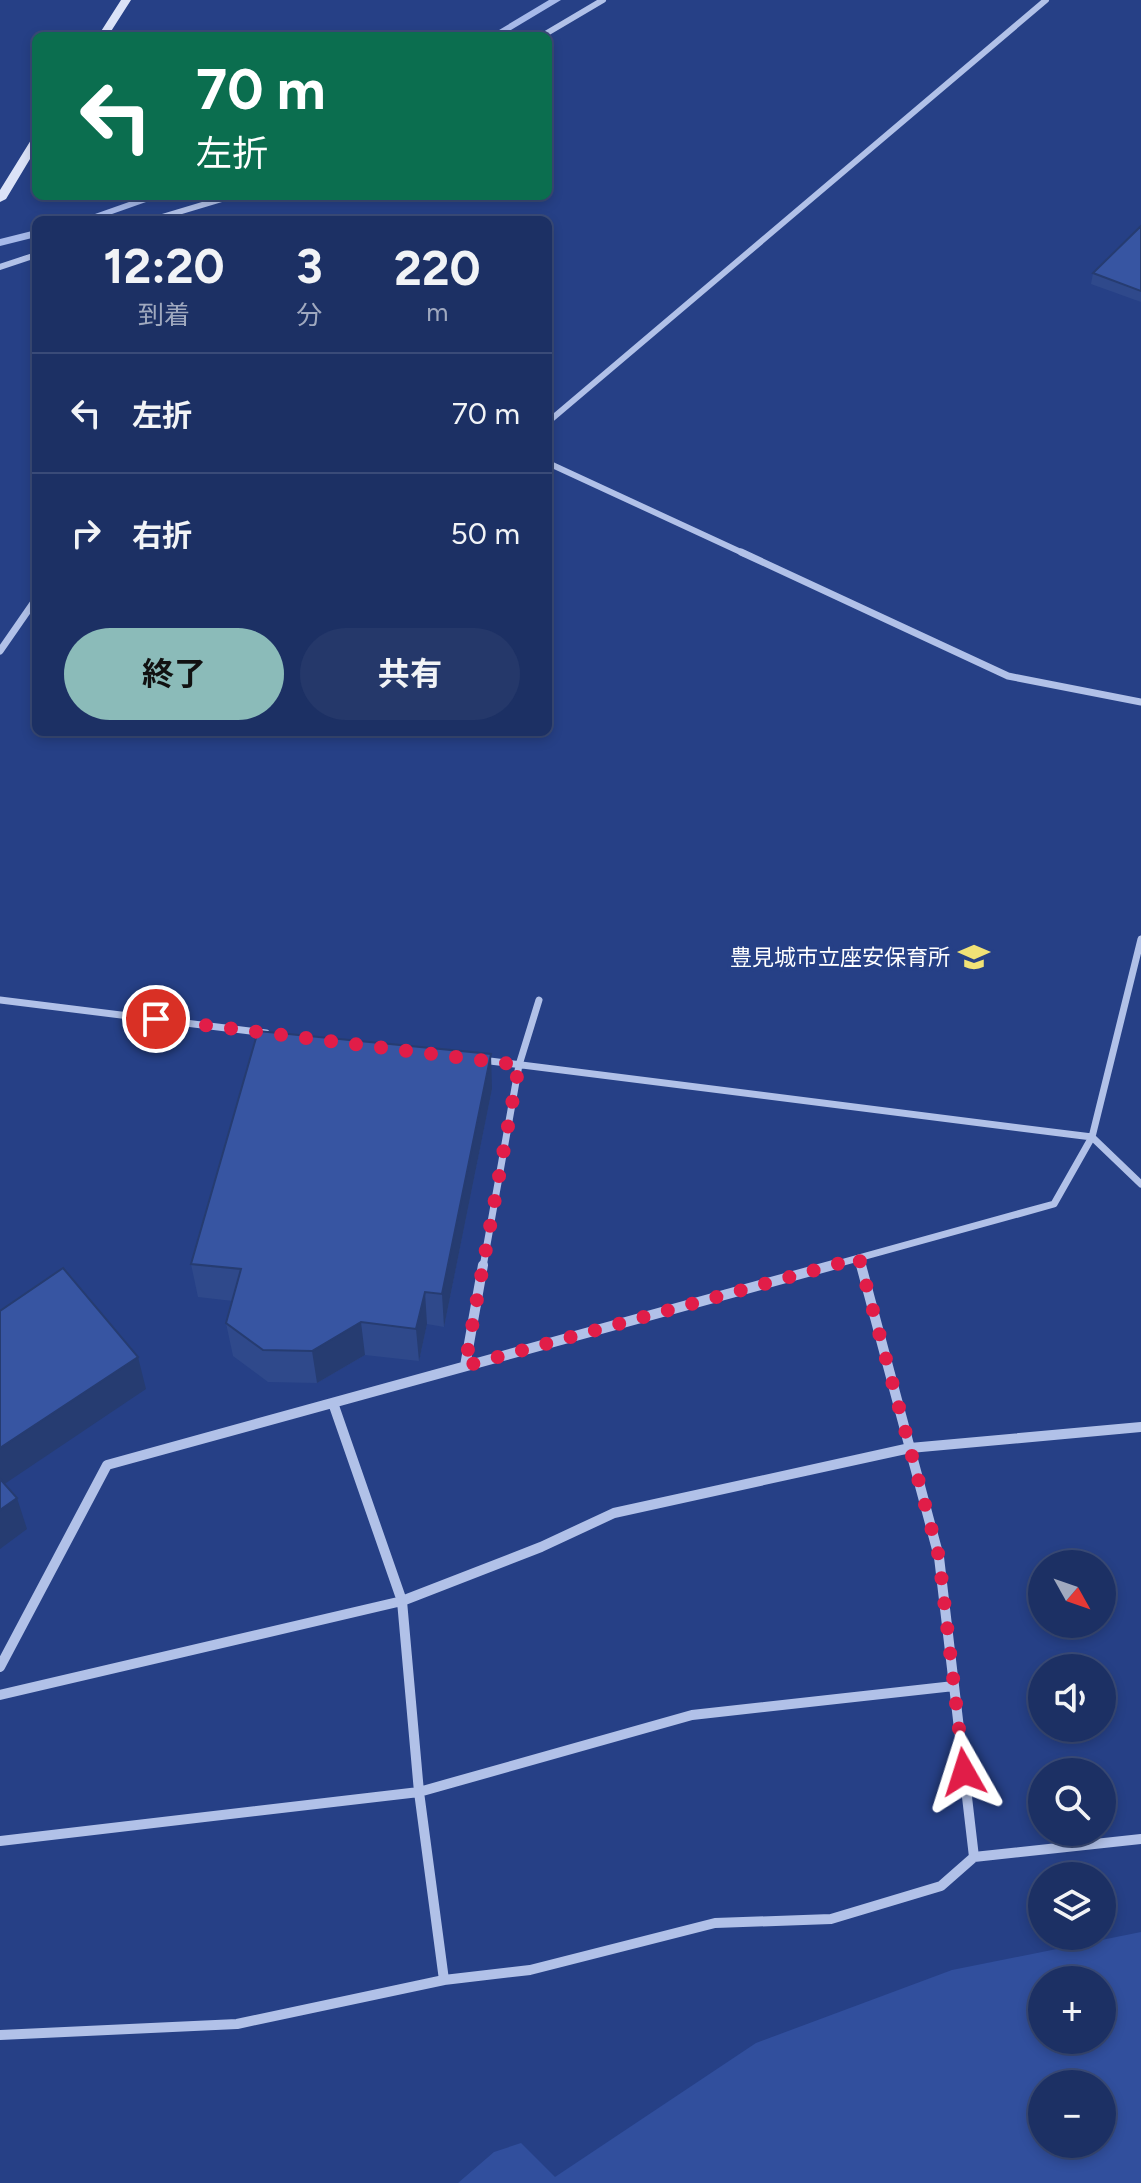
<!DOCTYPE html>
<html lang="ja">
<head>
<meta charset="utf-8">
<style>
	:root { --surface:#1c3064; --page:#25386a; --text:#f1f3f6; --muted:#a0a9bf; --line:#3a4b78; --accent:#8bbbb9 }
	body { margin:0; font-family:Figtree,"Noto Sans JP",sans-serif; background:var(--page); color:var(--text); height:100vh; display:flex; flex-direction:column; font-size:30px; white-space:nowrap }
	* { box-sizing:border-box; margin:0 }
	p { font-size:26px; color:var(--muted) }
	.icon { flex:none; width:44px; height:44px; fill:none; stroke:currentColor; stroke-width:2; stroke-linecap:round; stroke-linejoin:round }
	.map { position:relative; flex:1; overflow:hidden }
	.panel { position:absolute; left:32px; top:216px; width:520px; height:520px; display:flex; flex-direction:column; background:var(--surface); border-radius:12px; box-shadow:0 4px 12px #0003,0 0 0 2px var(--line) }
	.panel>* { flex:none }
	.banner { position:absolute; left:32px; top:32px; width:520px; height:168px; border-radius:12px; box-shadow:0 4px 12px #0003,0 0 0 2px var(--line); background:#0b6e4f; color:#fff; overflow:hidden }
	.needle { width:52px; rotate:130deg }
	.fabs { position:absolute; left:1028px; top:1550px; display:grid; gap:16px }
	.fabs a { display:grid; place-items:center; width:88px; height:88px; border-radius:50%; background:var(--surface); box-shadow:0 4px 12px #0003,0 0 0 2px var(--line); font-size:40px }
	.pin { position:absolute; display:grid; place-items:center; width:68px; height:68px; color:#fff; margin:-34px; border:4px solid #fff; border-radius:50%; box-shadow:0 2px 8px #0007 }
	.me { position:absolute; width:88px; margin:-44px; rotate:354deg; stroke-linejoin:round; filter:drop-shadow(0 0 6px #0008) }
	.turn { display:flex; align-items:center; gap:28px; height:168px; padding:0 32px; font-size:36px }
	.turn .icon { width:104px; height:104px; stroke-width:2.5 }
	.turn b { display:block; font-size:56px; line-height:68px }
	.eta { display:flex; justify-content:space-evenly; align-items:center; height:136px; text-align:center }
	.eta b { font-size:48px; font-weight:700; line-height:56px }
	.primary-button { display:flex; gap:16px; margin-top:auto; padding:16px 32px }
	.primary-button a { flex:1; height:92px; border-radius:48px; background:var(--accent); color:#111; font-size:32px; font-weight:700; line-height:92px; text-align:center }
	.primary-button a+a { background:var(--page); color:var(--text) }
	ul { padding:0; list-style:none }
	li { display:flex; align-items:center; gap:24px; height:120px; padding:0 32px; border-top:2px solid var(--line) }
	li div { flex:1 }
	li b { display:block; font-size:30px }
	li em { font-style:normal }
	.map>svg:first-child { display:block }
	.green { fill:#314f9d; fill-rule:evenodd }
	.lines { fill:none; stroke-linecap:round; stroke-linejoin:round }
	.stream { fill:#a6b9e9; fill-rule:evenodd }
	.street-far2 { stroke:#b1c1e8; stroke-width:6 }
	.street-far1 { stroke:#b1c1e8; stroke-width:7 }
	.street { stroke:#b1c1e8; stroke-width:10 }
	.secondary { fill:#dbe2f7; fill-rule:evenodd }
	.wall { fill:#2f498b }
	.shaded-wall { fill:#263c71 }
	.building { fill:#3755a2; stroke:#263c71; stroke-width:2 }
	.route { stroke:#e11d48; stroke-width:14; stroke-dasharray:0 25.2 }
	.labels { text-anchor:middle; dominant-baseline:central; stroke-width:8; stroke-linejoin:round; paint-order:stroke }
	.poi-label { font-size:22px; fill:#fff; stroke:#264086; text-anchor:end }
</style>
</head>
<body>
<div class="map">
<svg width="1141" height="2183" viewBox="0 0 1141 2183">
	<rect width="100%" height="100%" fill="#264086"/>
	<path class="green" d="M1141 1932V2183H458L494 2152 521 2143 555 2177 756 2043 952 1970ZM1102 1980V2040H1042V1980ZM1102 2084V2144H1042V2084Z"/>
	<g class="lines">
		<path class="stream" d="M549 0H561L501 36H489Z
			M146 196H163L95 220H78Z
			M36 230V237L0 246V239Z"/>
		<path class="street-far2" d="M542 36 603 0
			M152 220 232 196
			M0 267 36 255
			M548 422 1046 0
			M548 463 745 554"/>
		<path class="street-far1" d="M741 552 1008 676 1141 702
			M0 651 36 599
			M0 1000 266 1033
			M482 1060 1092 1137 1141 1184
			M859 1258 861 1267
			M483 1267 519 1065 539 1000
			M826 1267 1054 1204 1092 1137 1141 939"/>
		<path class="street" d="M861 1265 939 1557 974 1857 1141 1839
			M465 1366 483 1265
			M333 1403 402 1601 419 1792 444 1980
			M0 1667 107 1465 833 1265
			M0 1695 402 1601 541 1547 614 1513 910 1448 1141 1427
			M0 1841 419 1792 692 1715 954 1686
			M0 2035 237 2024 444 1980 530 1970 715 1923 831 1919 941 1886 974 1857"/>
		<path class="secondary" d="M121 0H131L108 36H98Z
			M36 137V149L6 199 0 202V190L31 140Z"/>
	</g>
	<path class="wall" d="M1141 226V302L1091 284 1093 273Z
		M492 1089 444 1327 427 1324 419 1361 365 1355 317 1383 268 1382 233 1356 226 1323 233 1301 198 1297 191 1264Z"/>
	<path class="shaded-wall" d="M491 1054 492 1089 444 1327 442 1294Z
		M425 1292 427 1324 419 1361 416 1329Z
		M361 1322 365 1355 317 1383 312 1351Z
		M138 1357 146 1389 0 1487V1448Z
		M17 1498 27 1529 0 1549V1510Z"/>
	<path class="building" d="M1141 226V291L1093 273Z
		M258 1031 491 1054 442 1294 425 1292 416 1329 361 1322 312 1351 263 1350 226 1323 241 1269 191 1264Z
		M63 1268 138 1357 0 1448V1311Z
		M0 1479 17 1498 0 1510Z"/>
	<g class="lines">
		<path class="route" d="M156 1019 519 1065 465 1366 859 1258 939 1557 964 1772"/>
	</g>
	<defs>
		<symbol id="school-bare" viewBox="-9 -9 18 18"><path d="M0-5L7-2L0 1L-7-2ZM-4 1L0 2.5L4 1V4Q0 6-4 4Z" fill="#f1e276" stroke="#264086" stroke-width="2.5" paint-order="stroke"/></symbol>
	</defs>
	<g fill-rule="evenodd">
		<use href="#school-bare" x="952" y="935" width="44" height="44"/>
	</g>
	<g class="labels">
		<g class="poi-label">
			<text x="950" y="957">豊見城市立座安保育所</text>
		</g>
	</g>
</svg>
<div class="fabs">
<a><svg class="needle" viewBox="-14 -14 28 28"><path d="M0-13l5 13h-10z" fill="#e53935"/><path d="M0 13l5-13h-10z" fill="#a0a9bf"/></svg></a>
<a><svg class="icon" aria-label="sound" viewBox="0 0 24 24"><path d="M4 9h4l5-4v14l-5-4H4zM17 9q2 3 0 6"/></svg></a>
<a><svg class="icon" aria-label="search" viewBox="0 0 24 24"><circle cx="10" cy="10" r="6"/><path d="M15 15l6 6"/></svg></a>
<a><svg class="icon" aria-label="layers" viewBox="0 0 24 24"><path d="M12 4l9 5-9 5-9-5zM3 14l9 5 9-5"/></svg></a>
<a>+</a>
<a>−</a>
</div>
<div class="pin" style="left:156px;top:1019px;background:#d93025"><svg class="icon" aria-label="arrive" viewBox="0 0 24 24"><path d="M6 21V4h12l-3 4 3 4H6"/></svg></div>
<svg class="me" style="left:964px;top:1772px" viewBox="-20 -20 40 40"><path d="M0-17L14 15 0 8-14 15z" fill="#e11d48" stroke="#fff" stroke-width="4"/></svg>
<div class="banner">
<div class="turn"><svg class="icon" aria-label="left" viewBox="0 0 24 24"><path d="M17 20v-9H6M10 6l-5 5 5 5"/></svg><div><b>70 m</b>左折</div></div>
</div>
<section class="panel">
<div class="eta">
<div><b>12:20</b><p>到着</p></div>
<div><b>3</b><p>分</p></div>
<div><b>220</b><p>m</p></div>
</div>
<ul>
<li><svg class="icon" aria-label="left" viewBox="0 0 24 24"><path d="M17 20v-9H6M10 6l-5 5 5 5"/></svg><div><b>左折</b></div><em>70 m</em></li>
<li><svg class="icon" aria-label="right" viewBox="0 0 24 24"><path d="M7 20v-9h11M14 6l5 5-5 5"/></svg><div><b>右折</b></div><em>50 m</em></li>
</ul>
<div class="primary-button"><a>終了</a><a>共有</a></div>
</section>
</div>
</body>
</html>
